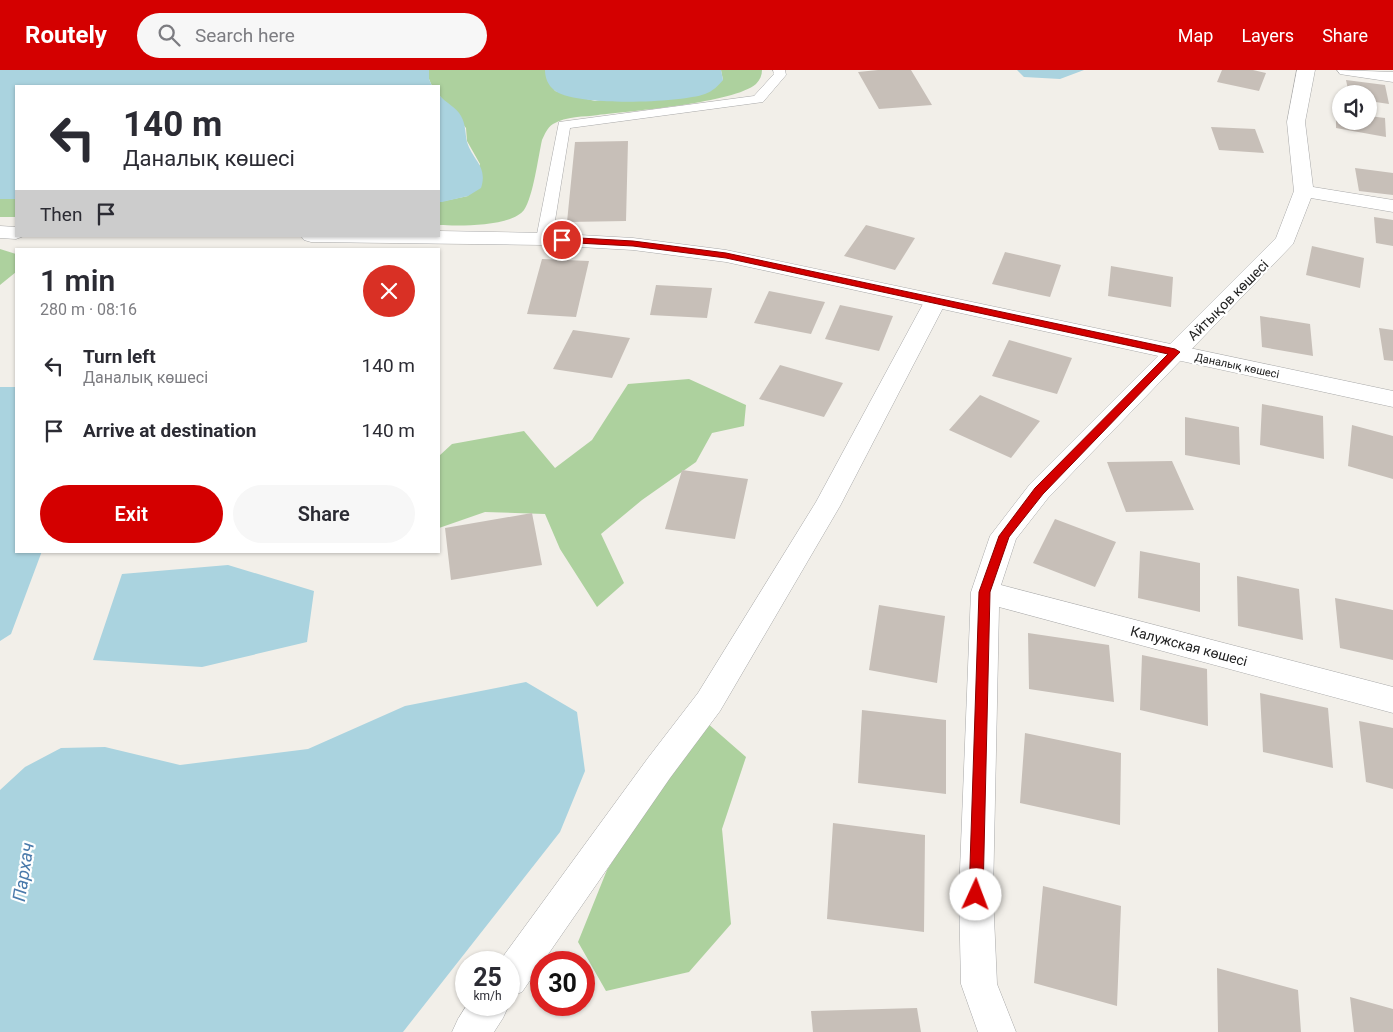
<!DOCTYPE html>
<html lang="en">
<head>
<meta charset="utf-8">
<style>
	:root { --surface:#fff; --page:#f7f7f7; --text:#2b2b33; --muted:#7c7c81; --accent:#d40000 }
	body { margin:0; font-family:Roboto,sans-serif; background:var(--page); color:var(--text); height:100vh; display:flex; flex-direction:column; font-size:19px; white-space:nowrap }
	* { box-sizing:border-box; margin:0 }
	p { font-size:16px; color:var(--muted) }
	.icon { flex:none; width:28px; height:28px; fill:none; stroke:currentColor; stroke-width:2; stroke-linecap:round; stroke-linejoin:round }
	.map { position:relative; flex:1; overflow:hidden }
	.details { position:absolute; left:15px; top:178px; width:425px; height:305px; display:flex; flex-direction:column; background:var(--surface); border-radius:0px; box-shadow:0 1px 4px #0004 }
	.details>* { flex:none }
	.hud { position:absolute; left:15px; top:15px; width:425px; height:152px; border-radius:0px; box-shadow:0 1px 4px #0004; background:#fff; color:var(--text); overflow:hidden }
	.fabs { position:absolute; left:1332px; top:15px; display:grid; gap:10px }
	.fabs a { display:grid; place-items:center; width:45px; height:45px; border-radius:50%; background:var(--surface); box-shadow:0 1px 4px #0004; font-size:25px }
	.speed { position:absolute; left:455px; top:881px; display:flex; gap:10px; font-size:25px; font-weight:700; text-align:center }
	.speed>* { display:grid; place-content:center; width:65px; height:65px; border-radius:50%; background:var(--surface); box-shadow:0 1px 4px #0004; line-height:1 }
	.speed small { font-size:12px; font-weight:400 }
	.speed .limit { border:8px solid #d22; background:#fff; color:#111 }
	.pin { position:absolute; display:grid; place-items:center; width:42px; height:42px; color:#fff; margin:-21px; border:2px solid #fff; border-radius:50%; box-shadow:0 1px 5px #0007 }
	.me { position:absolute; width:55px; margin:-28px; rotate:2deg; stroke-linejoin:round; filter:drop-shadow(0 0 4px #0008) }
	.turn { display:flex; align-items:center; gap:18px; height:105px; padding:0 25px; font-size:22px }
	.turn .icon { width:65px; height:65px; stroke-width:2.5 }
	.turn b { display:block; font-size:35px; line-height:42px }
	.then { display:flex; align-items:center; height:48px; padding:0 25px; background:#0003; gap:10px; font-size:19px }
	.round { display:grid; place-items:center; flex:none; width:52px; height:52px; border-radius:26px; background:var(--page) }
	.overview { display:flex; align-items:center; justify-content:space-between; height:85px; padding:0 25px }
	h1 { font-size:30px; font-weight:600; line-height:38px }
	.button { display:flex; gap:10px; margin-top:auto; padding:10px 25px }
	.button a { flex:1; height:58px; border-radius:30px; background:var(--accent); color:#fff; font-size:20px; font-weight:600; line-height:58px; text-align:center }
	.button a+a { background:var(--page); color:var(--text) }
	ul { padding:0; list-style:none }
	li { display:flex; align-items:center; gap:15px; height:65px; padding:0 25px }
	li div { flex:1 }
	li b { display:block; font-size:19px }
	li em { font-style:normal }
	header { display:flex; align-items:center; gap:30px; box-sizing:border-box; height:70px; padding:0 25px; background:var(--accent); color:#fff }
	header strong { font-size:24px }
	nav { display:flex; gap:28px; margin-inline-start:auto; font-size:18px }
	.search { width:350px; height:45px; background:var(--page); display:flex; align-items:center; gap:12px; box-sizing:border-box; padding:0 18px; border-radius:28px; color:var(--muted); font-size:19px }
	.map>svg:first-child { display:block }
	.forest { fill:#add19e }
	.water { fill:#aad3df }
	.building { fill:#c7bfb8 }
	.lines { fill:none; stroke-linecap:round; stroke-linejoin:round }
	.service-casing { stroke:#a9a9a9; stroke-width:1 }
	.minor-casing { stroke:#a9a9a9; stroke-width:1 }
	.tertiary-casing { stroke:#a9a9a9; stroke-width:1 }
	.service { fill:#fff; fill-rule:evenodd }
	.minor { fill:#fff; fill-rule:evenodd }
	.tertiary { fill:#fff; fill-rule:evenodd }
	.route { fill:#d40000; stroke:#8a0000 }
	.labels { text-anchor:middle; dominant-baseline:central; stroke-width:4.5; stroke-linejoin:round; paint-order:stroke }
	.far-street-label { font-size:11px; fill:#222; stroke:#fff }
	.street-label { font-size:14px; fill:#222; stroke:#fff }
	.near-water-label { font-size:18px; font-style:italic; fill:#4a7aab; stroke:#fff }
</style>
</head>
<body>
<header>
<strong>Routely</strong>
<div class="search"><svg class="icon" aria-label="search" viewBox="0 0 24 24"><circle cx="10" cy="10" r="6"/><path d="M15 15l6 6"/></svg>Search here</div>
<nav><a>Map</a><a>Layers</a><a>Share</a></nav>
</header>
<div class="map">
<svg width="1393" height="962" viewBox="0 0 1393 962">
	<rect width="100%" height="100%" fill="#f2efe9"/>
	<path class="forest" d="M429 0H545L555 21 595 31 723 10 721 0H762C762 5 760 10 756 14 734 33 631 41 598 45 584 47 566 46 553 54 547 58 545 64 542 70 538 88 533 127 524 140 511 157 459 156 439 155V132L468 126 480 94 467 71 466 58 439 25V16H432L429 9Z
		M0 129H16V147H0Z
		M0 179 16 184V202L0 215Z
		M689 309 746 335 744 356 712 363 696 392 642 430 601 464 624 513 597 537 560 479 545 444 485 442 439 458V386L452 374 524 361 555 398 592 370 628 314Z
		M706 652 746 687 722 759 731 854 689 902 606 921 578 872 607 800 675 694Z"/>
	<path class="water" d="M0 0H429V9L432 16H16V129H0Z
		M545 0H721L723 10C718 16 713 21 705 24 680 33 574 37 554 20 548 15 545 8 545 0Z
		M1017 0H1084L1060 9 1024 7Z
		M439 25C446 33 456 37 461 46 466 55 465 63 467 72 473 91 488 96 481 118L468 126 442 132H439Z
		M0 317H16V481H42L11 564 0 571Z
		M228 495 314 521 307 572 202 597 93 590 122 504Z
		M526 612 577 642 585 701 560 762 403 962H0V720L25 697 61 678 105 677 180 695 308 679 405 636Z"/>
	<path class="building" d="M878 0H911L932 35 879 39 858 2Z
		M1222 0H1253L1266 3 1259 21 1217 12Z
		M1346 10 1385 15 1389 34 1369 31V24H1349Z
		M1336 40 1341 41V51H1369V46L1385 48 1386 67 1336 58Z
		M1211 57 1255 59 1264 83 1219 80Z
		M628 71 626 151 567 152 575 72Z
		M1355 98 1393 103V125L1359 121Z
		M1374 147 1393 150V176L1376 173Z
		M866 155 915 168 895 200 844 186Z
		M1312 176 1364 188 1360 218 1306 205Z
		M1005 182 1061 195 1050 227 992 214Z
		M542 189 589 191 576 247 527 244Z
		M1111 196 1173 207 1171 237 1108 226Z
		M656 215 712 218 707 248 650 245Z
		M769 221 825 232 811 264 754 253Z
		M840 235 893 246 879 281 825 269Z
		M1260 246 1310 254 1313 286 1262 277Z
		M1379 258 1393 260V291L1384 290Z
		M573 260 630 268 612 308 553 299Z
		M1009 270 1072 288 1057 324 992 306Z
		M780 295 843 313 824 347 759 329Z
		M980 325 1040 351 1011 388 949 360Z
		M1262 334 1323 346 1324 389 1260 375Z
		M1185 347 1239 357 1240 395 1185 385Z
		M1352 355 1393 366V409L1348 396Z
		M1172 391 1194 440 1126 442 1107 392Z
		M682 400 748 409 735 469 665 459Z
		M532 443 542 495 451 510 445 458Z
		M1055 449 1116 472 1095 517 1033 493Z
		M1140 481 1200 493V542L1138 528Z
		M1237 506 1299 519 1303 570 1238 556Z
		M1335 528 1393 540V590L1340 578Z
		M879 535 945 546 937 613 869 600Z
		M1028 563 1109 575 1114 632 1029 619Z
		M1142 585 1207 599 1208 656 1140 640Z
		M1260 623 1328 638 1333 698 1263 682Z
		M862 640 946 650V724L858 713Z
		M1359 651 1393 658V719L1366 712Z
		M1025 663 1121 683 1120 755 1020 733Z
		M833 753 925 765 924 862 827 849Z
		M1043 816 1121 836 1117 936 1034 913Z
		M1217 898 1298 920 1301 962H1218Z
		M1350 927 1393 939V962H1354Z
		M917 938 921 962H813L811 941Z"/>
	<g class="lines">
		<defs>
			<path id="service" d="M773 0H785L786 5 763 32 570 58 552 169 549 172H539L536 169 559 52 754 26 774 4Z"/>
			<path id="minor" d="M1297 0H1315L1305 52 1313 117 1393 130V142L1311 128 1293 174 1048 428 1016 469 1001 515 1393 617V643L999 537 993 825 997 914 1016 962H978L961 914 959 825 971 522 990 466 1030 414 1276 168 1294 121 1287 52Z
				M1337 0 1393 2V12L1346 5 1340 4Z
				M935 225 943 227 946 232 840 436 720 641 670 708 522 922 509 927V892H499L648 688 698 623 816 432 924 232 927 227Z
				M467 935H509L503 948 494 962H452L458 949Z"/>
			<path id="tertiary" d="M0 156 16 157V166H24L16 169 0 168Z
				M439 161 544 163 633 168 726 180 1393 321V337L726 192 633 180 544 175 311 172 304 170 301 166H439Z"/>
		</defs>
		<use href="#service" class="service-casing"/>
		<use href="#minor" class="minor-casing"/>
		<use href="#tertiary" class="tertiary-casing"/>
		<use href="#service" class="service"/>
		<use href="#minor" class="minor"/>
		<use href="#tertiary" class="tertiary"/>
	</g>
	<path class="route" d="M562 167 633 171 726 183 1175 279 1180 282 1043 424 1009 467 990 522 983 825 981 830 976 832 971 830 969 825 979 522 999 466 1035 418 1168 284 726 188 633 176 558 172V168Z"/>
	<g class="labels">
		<g class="far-street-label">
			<text transform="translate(1237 296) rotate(12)">Даналық көшесі</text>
		</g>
		<g class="street-label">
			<text transform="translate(1228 230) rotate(-45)">Айтықов көшесі</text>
			<text transform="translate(1189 576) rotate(15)">Калужская көшесі</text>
		</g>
		<g class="near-water-label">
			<text transform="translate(23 802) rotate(-81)">Пархач</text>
		</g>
	</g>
</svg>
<div class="fabs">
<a><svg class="icon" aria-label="sound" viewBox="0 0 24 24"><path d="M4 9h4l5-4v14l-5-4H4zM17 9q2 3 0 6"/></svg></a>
</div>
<div class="speed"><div>25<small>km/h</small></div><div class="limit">30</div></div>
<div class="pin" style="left:562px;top:170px;background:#d93025"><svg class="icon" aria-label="arrive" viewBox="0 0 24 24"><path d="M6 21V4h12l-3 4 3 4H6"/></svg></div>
<svg class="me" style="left:976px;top:825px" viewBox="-20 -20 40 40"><circle r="19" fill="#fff"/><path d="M0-13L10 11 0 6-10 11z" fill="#d40000"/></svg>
<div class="hud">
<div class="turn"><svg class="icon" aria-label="left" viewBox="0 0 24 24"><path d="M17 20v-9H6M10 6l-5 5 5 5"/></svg><div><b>140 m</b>Даналық көшесі</div></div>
<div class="then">Then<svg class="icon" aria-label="arrive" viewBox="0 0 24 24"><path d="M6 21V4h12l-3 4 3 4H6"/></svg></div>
</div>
<section class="details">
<div class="overview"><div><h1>1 min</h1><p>280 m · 08:16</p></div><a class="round" style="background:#d93025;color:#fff"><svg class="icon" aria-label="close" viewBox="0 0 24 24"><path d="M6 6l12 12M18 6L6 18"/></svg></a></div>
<ul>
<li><svg class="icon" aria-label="left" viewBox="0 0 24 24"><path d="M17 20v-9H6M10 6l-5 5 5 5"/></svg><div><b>Turn left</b><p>Даналық көшесі</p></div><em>140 m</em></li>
<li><svg class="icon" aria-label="arrive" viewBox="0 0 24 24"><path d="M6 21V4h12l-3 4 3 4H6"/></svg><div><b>Arrive at destination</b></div><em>140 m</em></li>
</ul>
<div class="button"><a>Exit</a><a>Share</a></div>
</section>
</div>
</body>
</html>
